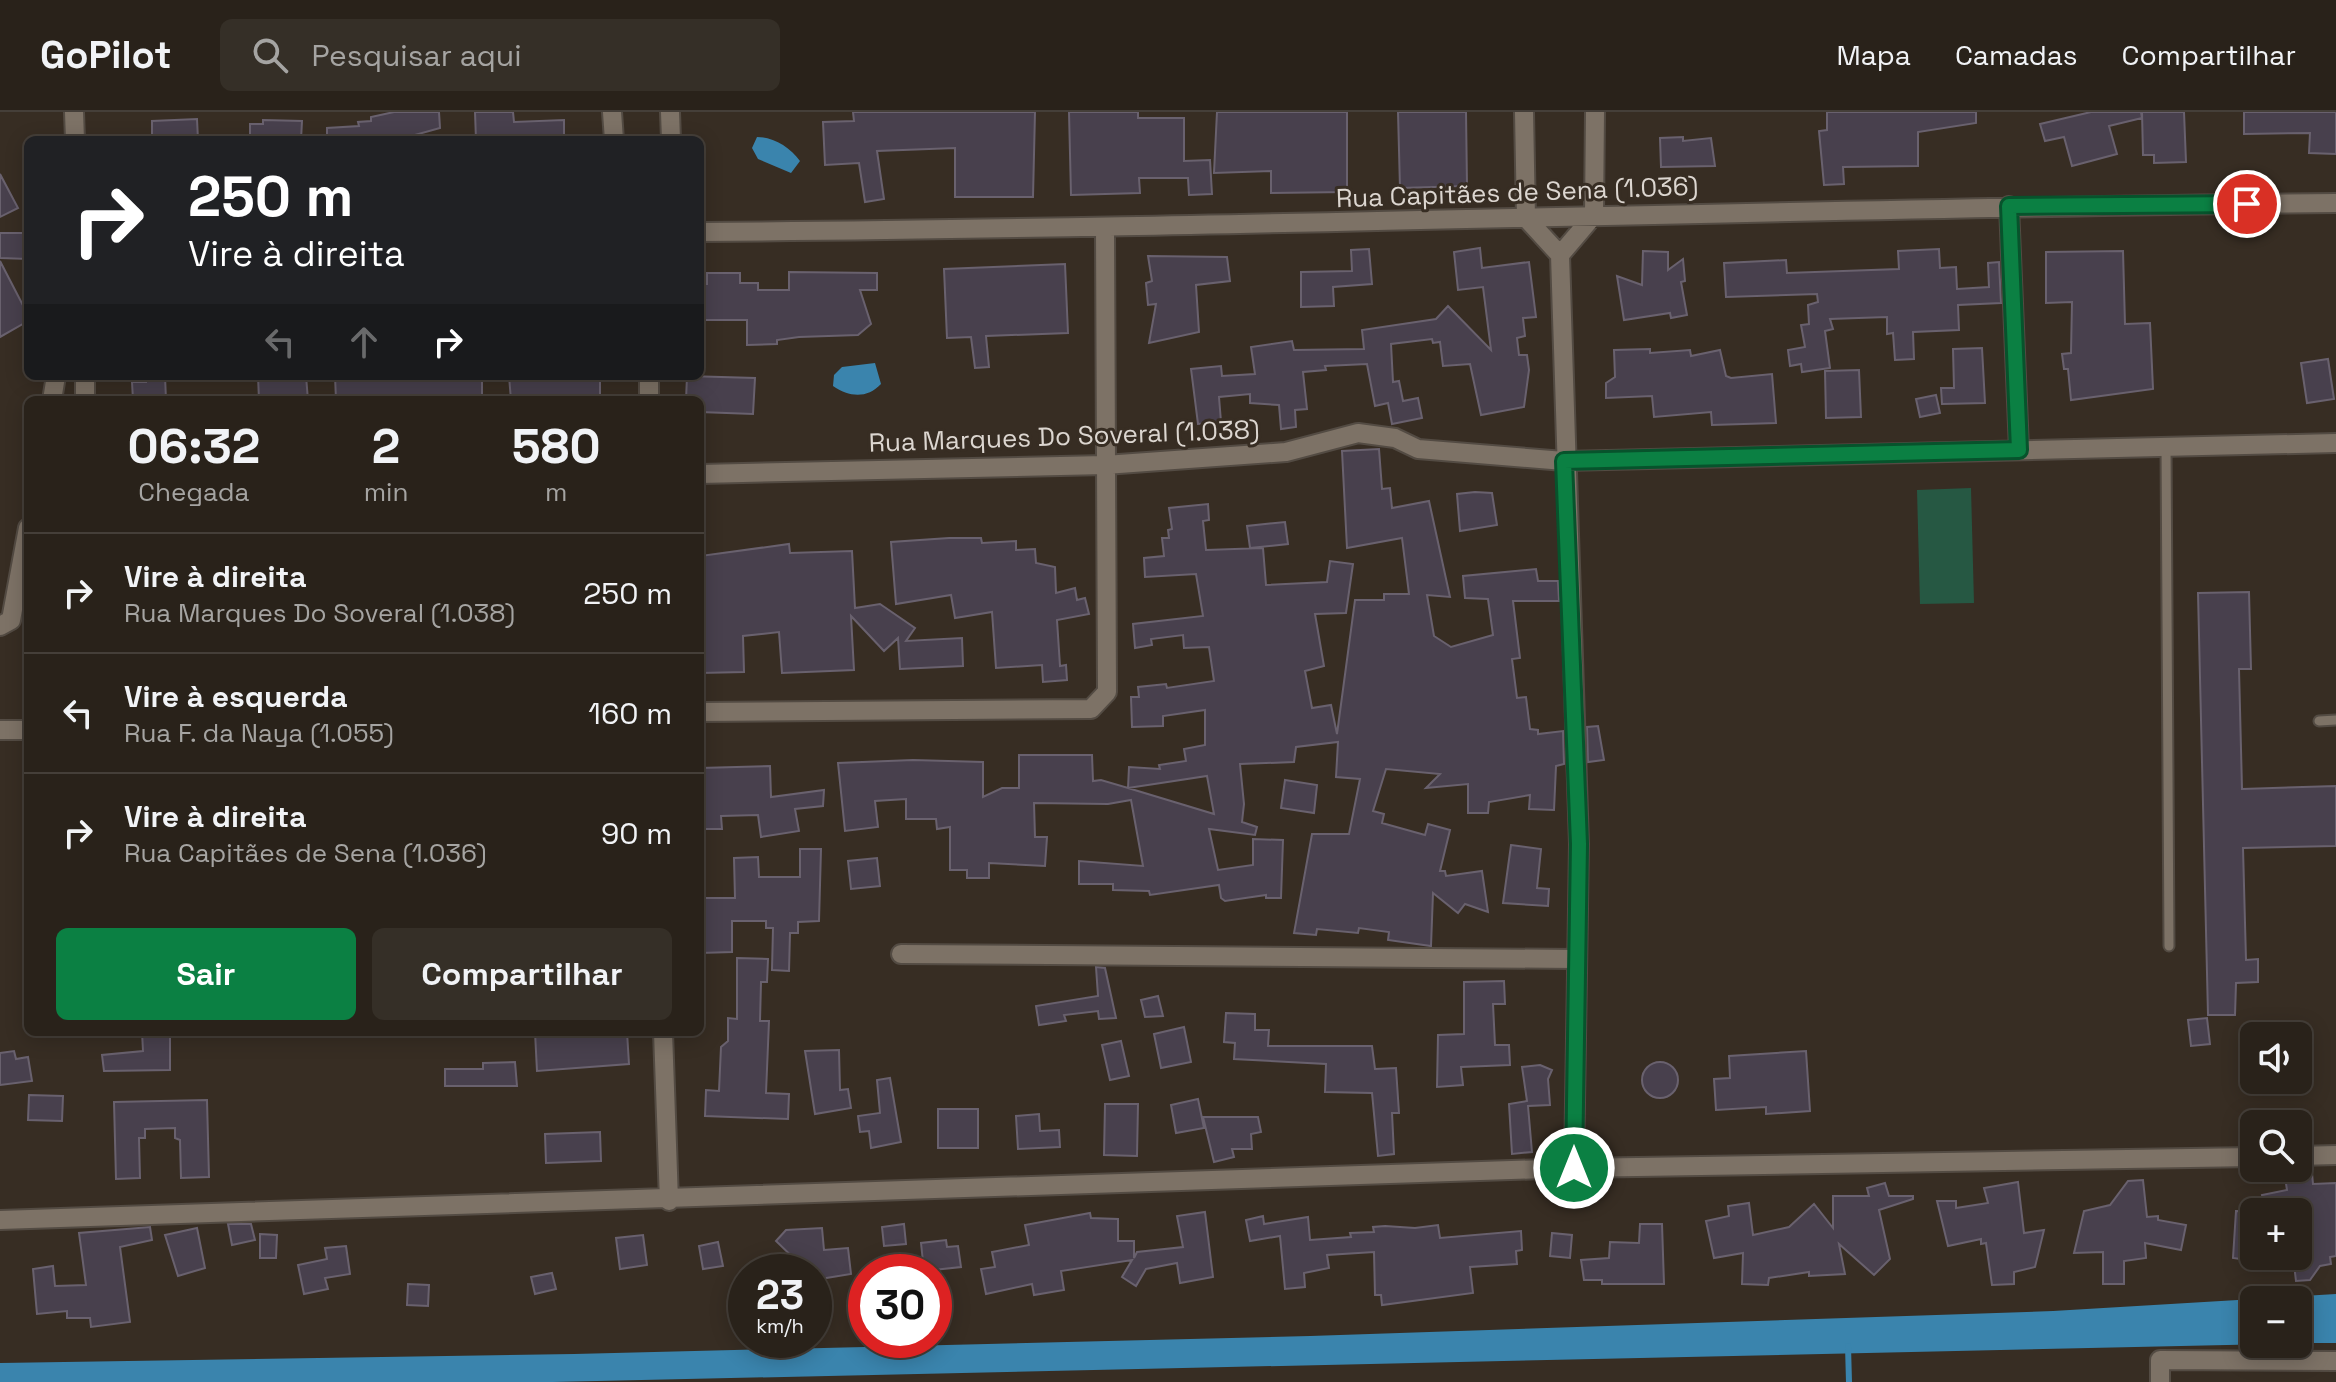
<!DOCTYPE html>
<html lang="pt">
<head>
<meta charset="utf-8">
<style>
	:root { --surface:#29221a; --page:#352f27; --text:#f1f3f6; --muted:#a5a4a2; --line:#453f39; --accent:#0b8043 }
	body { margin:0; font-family:"Space Grotesk",sans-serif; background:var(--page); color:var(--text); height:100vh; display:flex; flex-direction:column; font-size:30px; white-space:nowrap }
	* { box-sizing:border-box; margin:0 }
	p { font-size:26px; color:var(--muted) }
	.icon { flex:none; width:44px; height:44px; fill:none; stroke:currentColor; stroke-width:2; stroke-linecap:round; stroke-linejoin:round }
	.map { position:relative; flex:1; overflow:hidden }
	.panel { position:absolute; left:24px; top:284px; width:680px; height:640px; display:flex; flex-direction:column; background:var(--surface); border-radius:12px; box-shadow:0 4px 20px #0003,0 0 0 2px var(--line) }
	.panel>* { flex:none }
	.hud { position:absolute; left:24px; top:24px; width:680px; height:244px; border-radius:12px; box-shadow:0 4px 20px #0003,0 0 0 2px var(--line); background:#202124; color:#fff; overflow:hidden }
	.fabs { position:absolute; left:2240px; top:910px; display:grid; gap:16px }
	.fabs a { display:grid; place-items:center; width:72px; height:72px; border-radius:12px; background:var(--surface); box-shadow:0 4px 20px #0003,0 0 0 2px var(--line); font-size:40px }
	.speed { position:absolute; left:728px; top:1142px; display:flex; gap:16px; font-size:40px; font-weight:700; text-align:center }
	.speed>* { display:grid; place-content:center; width:104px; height:104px; border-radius:50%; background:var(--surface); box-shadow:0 4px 20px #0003,0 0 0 2px var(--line); line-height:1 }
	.speed small { font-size:20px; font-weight:400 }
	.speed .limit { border:12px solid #d22; background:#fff; color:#111 }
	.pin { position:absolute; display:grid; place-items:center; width:68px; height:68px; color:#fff; margin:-34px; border:4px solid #fff; border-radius:50%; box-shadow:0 2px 8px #0007 }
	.me { position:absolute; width:88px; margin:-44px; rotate:0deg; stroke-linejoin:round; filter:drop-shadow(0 0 6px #0008) }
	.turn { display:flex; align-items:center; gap:28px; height:168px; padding:0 32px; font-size:36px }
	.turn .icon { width:104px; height:104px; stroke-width:2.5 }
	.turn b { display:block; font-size:56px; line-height:68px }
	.lanes { display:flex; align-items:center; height:76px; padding:0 32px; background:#0003; justify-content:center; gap:40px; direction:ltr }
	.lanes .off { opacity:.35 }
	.eta { display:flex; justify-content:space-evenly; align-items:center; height:136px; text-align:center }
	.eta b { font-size:48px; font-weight:600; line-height:56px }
	.button { display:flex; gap:16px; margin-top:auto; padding:16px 32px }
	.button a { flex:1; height:92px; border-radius:12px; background:var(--accent); color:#fff; font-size:32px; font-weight:600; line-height:92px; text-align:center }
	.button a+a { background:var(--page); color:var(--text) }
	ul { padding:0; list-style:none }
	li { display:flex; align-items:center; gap:24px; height:120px; padding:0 32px; border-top:2px solid var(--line) }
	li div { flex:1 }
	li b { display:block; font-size:30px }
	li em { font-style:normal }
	header { display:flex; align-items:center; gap:48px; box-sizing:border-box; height:112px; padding:0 40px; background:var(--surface); border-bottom:2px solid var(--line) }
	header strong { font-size:38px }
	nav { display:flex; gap:44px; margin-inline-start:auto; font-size:28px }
	.search { width:560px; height:72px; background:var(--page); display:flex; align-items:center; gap:20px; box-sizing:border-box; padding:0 28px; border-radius:12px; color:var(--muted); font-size:30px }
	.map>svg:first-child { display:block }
	.green { fill:#265843 }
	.water { fill:#3a84ad }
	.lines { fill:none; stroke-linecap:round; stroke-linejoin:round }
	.stream { stroke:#3a84ad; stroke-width:6 }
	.building { fill:#48404d; stroke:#69616e; stroke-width:2; fill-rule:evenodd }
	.lane-casing { stroke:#534b43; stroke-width:13 }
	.street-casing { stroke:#534b43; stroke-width:22 }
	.lane { stroke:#7d7266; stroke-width:9 }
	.street { stroke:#7d7266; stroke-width:18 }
	.route-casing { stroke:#07532c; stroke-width:20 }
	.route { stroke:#0b8043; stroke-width:14 }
	.labels { text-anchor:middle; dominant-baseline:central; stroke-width:6; stroke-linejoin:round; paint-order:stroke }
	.street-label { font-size:26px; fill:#dcd6d0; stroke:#372d23 }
</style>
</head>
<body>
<header>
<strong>GoPilot</strong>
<div class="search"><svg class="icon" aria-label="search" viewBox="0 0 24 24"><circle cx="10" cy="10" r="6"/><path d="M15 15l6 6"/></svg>Pesquisar aqui</div>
<nav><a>Mapa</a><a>Camadas</a><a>Compartilhar</a></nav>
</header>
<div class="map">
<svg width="2336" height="1270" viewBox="0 0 2336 1270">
	<rect width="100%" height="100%" fill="#372d23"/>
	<path class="green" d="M1971 376 1974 491 1920 492 1917 378Z"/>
	<path class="water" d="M757 25C773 25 790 35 800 49L791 61 758 47 752 36Z
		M875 251 881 272C867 287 849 285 833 274L834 263 842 255Z
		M2336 1182V1231H2298V1188H2254V1232H2273L553 1270H0V1251L574 1242 1310 1224 2053 1199Z"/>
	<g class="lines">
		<path class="stream" d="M1848 1234 1849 1270"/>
	</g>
	<path class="building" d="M394 0H439L440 16 397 28H327V16L359 14 358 10 371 9V5Z
		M475 0H513L514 10 564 8V28H476Z
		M853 0H1035L1033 85H955V36L877 39 884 87 865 90 859 51 825 53 823 10 854 9Z
		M1069 0H1138V6H1184V49L1210 48 1212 82 1189 83 1188 66H1139L1140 81 1071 83Z
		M1217 0H1347V80L1271 81V59L1214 61Z
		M1398 0H1466L1467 74 1400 76Z
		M1827 0H1976V11L1918 20V54L1843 55 1844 72 1824 73 1819 19 1827 18Z
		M2091 0H2141L2142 6 2109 14 2117 42 2072 54 2064 25 2045 29 2040 12Z
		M2142 0H2184L2186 50 2154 51V43H2143Z
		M2244 0H2336V42L2309 41 2310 21 2244 22Z
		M197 7 198 28H152V9Z
		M263 8 302 9 301 28H250V12H263Z
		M1683 25V29L1711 26 1715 54 1661 55 1660 26Z
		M0 62 18 96 0 105Z
		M0 121H28V147L0 146Z
		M1480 136 1482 156 1529 150 1536 205 1523 206 1525 224 1517 226 1519 243H1527L1529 258 1524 295 1481 303 1470 252 1443 254 1440 230 1433 231 1432 227 1391 232 1393 270 1399 269 1403 289 1418 286 1422 306 1392 312 1388 291 1375 294 1367 252 1325 254 1326 258 1303 260 1307 297 1295 298 1296 315 1281 317 1279 293 1250 291V282L1219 285 1221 310 1198 312 1191 257 1221 254 1222 264 1255 262 1251 235 1292 229 1294 238 1364 237 1362 218 1436 207 1448 194 1491 238 1483 175 1458 178 1454 140Z
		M1369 137 1372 172 1333 175 1334 194 1301 195V160L1352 159 1351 138Z
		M1939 137 1940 156 1956 155 1957 177 1989 175 1988 151 1999 150 2001 191 1958 193 1959 218 1913 220 1914 247 1895 248 1893 221 1887 222V205L1830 207 1833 217 1825 219 1830 256 1802 260 1801 252 1790 254 1788 238 1805 235 1801 213 1809 212 1808 193 1818 190 1817 182 1726 185 1724 151 1786 148 1787 161 1899 157 1898 139Z
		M1643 139 1668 140V158L1683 147 1685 169 1681 170 1687 203 1671 206 1670 201 1624 208 1617 164 1642 173Z
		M2123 139 2125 212 2150 211 2153 277 2071 288 2068 257H2064L2062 242 2071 241 2072 190 2046 191V140Z
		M1148 144 1227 145 1230 169 1196 173 1199 220 1149 231 1156 192 1148 193 1146 171 1152 169Z
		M0 149 28 203V209L0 225Z
		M1065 152 1068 221 986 224 989 255 975 256 971 225 947 226 944 157Z
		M789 160 877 161V178H860L871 212 858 223 799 225 777 228V232L747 233V208H700V172H707V161H740V171H758V178H789Z
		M1982 236 1985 291 1942 292 1941 276H1954L1953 237Z
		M1650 237V241L1690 238 1691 244 1720 238 1726 264 1731 266 1772 262 1776 311 1712 313 1711 300 1654 305 1652 284 1606 286V271L1615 265 1614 238Z
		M2328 247 2334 287 2307 291 2301 251Z
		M1859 258 1861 305 1826 306 1825 259Z
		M146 264H165L166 288H133L132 270H146Z
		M258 264H306L308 288H259Z
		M335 264 482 265V288H336Z
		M509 264H600V288H511Z
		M687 264 755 266 753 302 700 300V288H686Z
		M1936 283 1940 301 1920 305 1916 287Z
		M1379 337 1382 377 1390 376 1392 396 1429 389 1450 485 1427 483 1434 524 1451 535 1493 523 1488 487 1465 486 1463 464 1536 457 1538 469H1558L1559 489H1513L1520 546 1512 547 1517 586 1526 585 1530 617 1538 618V622L1563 619 1564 652 1556 654 1554 698 1529 697 1530 683 1489 690 1488 701H1468V672L1426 676 1440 662 1386 657 1373 699 1384 702 1382 711 1425 723 1428 712 1450 718 1440 759H1445L1446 764 1482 759 1488 800 1465 792 1458 801 1433 781 1431 834 1388 828 1389 820 1359 816 1358 821 1317 817 1316 823 1294 821 1312 722H1349L1360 667 1336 665 1338 630 1296 635 1294 650 1240 652 1244 692 1242 710 1257 715 1255 723 1209 717 1218 758 1253 753V727L1283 728 1281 786H1266V783L1225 789 1221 786 1219 773 1150 783 1149 779 1113 778V772H1079V749L1143 754 1131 688 1108 692 1034 691 1035 725H1047L1045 754 989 751V766H967V758H950V715L937 717 936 707H906V687L875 689 878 715 845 719 838 651 913 648 983 650V685L1002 676H1019V643H1092L1093 669 1101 668 1128 676 1129 655 1160 657 1159 653 1186 649 1184 637 1205 633V598L1163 604V614L1132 615 1131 585H1139L1138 575 1166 572 1167 576 1214 569 1209 535 1184 536 1183 523 1151 527 1152 533 1135 536 1133 512 1203 504 1196 462 1145 465 1144 446 1164 444 1162 426H1169L1168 418 1172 417 1169 396 1208 392 1209 408 1203 409 1206 438 1263 436 1266 473 1327 470 1330 449 1353 452 1346 501 1315 502 1324 554 1305 559 1312 596 1331 593 1337 622 1355 488H1384V482H1409L1402 426 1347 436 1342 339ZM1207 664 1214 702 1128 676 1161 671Z
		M1475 380 1492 381 1497 413 1460 419 1457 382Z
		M1285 410 1288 432 1250 436 1247 414Z
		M949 426H981L982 431 1016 429V438L1035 437 1036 451 1055 455 1056 481 1075 476 1077 488 1085 486 1089 502 1057 508 1060 554 1066 553 1067 568 1043 570 1042 553 996 556 992 500 955 506 951 483 896 492 891 430Z
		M789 432 790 441 852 439 855 496 880 492 915 516 906 529 962 526 963 554 900 557 898 526 884 539 851 504 854 558 782 561 779 520 743 524 744 560 700 561V444Z
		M2249 480 2251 557H2239L2242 677 2336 674V734L2243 736 2246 848 2258 847V870L2236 871 2235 903H2208L2198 481Z
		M1598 614 1604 648 1588 650 1587 615Z
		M770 654 771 685 824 678 823 694 795 697 799 719 761 725 758 703 721 704 722 717H700V656Z
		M1285 668 1317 673 1314 701 1281 696Z
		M1511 733 1541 737 1537 776 1549 777 1548 794 1503 791Z
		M800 737H821L819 809 798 810V821H790L789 859 772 858 773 816H766V809H732V840L700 841V786H735L734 746 758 745 759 765H800Z
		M877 746 880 774 851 777 848 749Z
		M737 846 768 847 767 870H761L760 909H769L766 981 789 982 788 1007 705 1004 706 978 719 979 721 935 728 929V906L737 907Z
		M1096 855 1105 856 1116 906 1099 907 1098 899 1064 903 1066 909 1039 913 1036 894 1098 884Z
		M1504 869 1505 892H1493L1495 933H1509L1510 953 1461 955 1463 973 1437 975 1438 923 1464 922V870Z
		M1158 884 1163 904 1145 905 1141 888Z
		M1226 901 1255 902V918H1269L1268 934H1372L1375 957 1396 956 1399 1001H1392L1394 1042 1378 1044 1372 981 1325 980 1326 952 1234 947 1235 931 1224 930Z
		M2207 906 2210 932 2191 934 2188 908Z
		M1184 915 1191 950 1161 956 1154 922Z
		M142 920H170V958L104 959 102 943 143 939Z
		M535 920H627L629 952 537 959Z
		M1121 929 1129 964 1110 968 1102 933Z
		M839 938 840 978 848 977 851 996 815 1002 805 939Z
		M14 939 16 947 28 945 32 969 0 973V941Z
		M1806 939 1810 999 1766 1002V995L1716 998 1714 967 1730 966 1729 944Z
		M1642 968a18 18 0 1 1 36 0a18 18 0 1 1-36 0Z
		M515 950 517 974H445V957H483V951Z
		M1540 953 1552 958 1548 967 1550 993 1528 994 1532 1040 1512 1042 1509 992 1527 989 1522 955Z
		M890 966 901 1030 871 1036 869 1019 860 1020 858 1004 880 1001 877 968Z
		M29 983 63 984 62 1009 28 1008Z
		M1198 987 1204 1016 1176 1021 1171 993Z
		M207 988 209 1065 181 1066 180 1028 175 1026V1016L145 1017V1026H139L140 1066 116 1067 114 990Z
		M1105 992H1138L1137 1044 1104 1043Z
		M938 997H978V1036H938Z
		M1039 1002 1040 1019 1059 1018 1060 1035 1018 1037 1016 1004Z
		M1203 1005H1258L1261 1020 1251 1022 1252 1037H1232L1234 1045 1214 1050Z
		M600 1020 601 1049 546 1051 545 1022Z
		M2312 1061 2313 1072 2336 1071V1144L2330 1145 2331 1152 2320 1154 2310 1168 2296 1169 2293 1144H2298V1100H2266L2262 1083 2287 1078 2285 1065Z
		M2143 1068 2147 1105 2158 1104V1108L2186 1113 2181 1138 2145 1131 2146 1146 2124 1149V1172H2103V1140L2074 1141 2084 1099 2110 1093 2128 1069Z
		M2018 1070 2024 1121 2044 1118 2035 1155 2014 1160V1172L1992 1173 1986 1131 1981 1132V1127L1948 1134 1937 1089H1956V1096L1988 1091 1984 1076Z
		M1885 1071 1889 1084H1913V1087L1879 1098 1890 1147 1874 1163 1839 1132 1845 1162 1809 1164V1160L1769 1166 1768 1173 1742 1172 1743 1141 1714 1146 1706 1109 1729 1104 1728 1094 1749 1091 1753 1123 1789 1115 1814 1092 1833 1116V1084H1869L1867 1076Z
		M2236 1099 2254 1100V1149L2233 1146Z
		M1205 1100 1213 1165 1180 1171 1177 1151 1146 1157 1136 1174 1122 1165 1132 1148 1061 1159 1064 1178 1034 1183 1032 1172 986 1182 981 1157 995 1155 992 1140 1029 1133 1025 1113 1090 1101 1091 1106 1118 1107V1129H1134V1146L1137 1140 1183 1135 1177 1104Z
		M1263 1104 1264 1112 1308 1105 1310 1128 1351 1125 1350 1121 1374 1120 1373 1115 1385 1114 1415 1116 1438 1113 1440 1126 1521 1119 1522 1138 1516 1139 1517 1152 1470 1155 1473 1181 1382 1193 1381 1183H1375L1374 1140 1327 1143 1329 1156 1304 1161 1305 1175 1285 1177 1280 1124 1250 1129 1246 1108Z
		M228 1112H251L255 1128 232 1133Z
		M904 1112 906 1132 884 1134 882 1115Z
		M1640 1112H1662L1664 1172H1602V1168H1584L1581 1148 1609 1146 1610 1130 1639 1131Z
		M150 1115 152 1128 120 1135 130 1210 91 1215 90 1206H67V1199L37 1202 33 1157 53 1154 55 1174 86 1173 79 1121Z
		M197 1116 205 1156 178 1164 165 1123Z
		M822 1116 824 1138 848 1136 851 1162 814 1168V1160H808L776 1129 786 1118Z
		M1552 1121 1572 1123 1570 1146 1550 1144Z
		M260 1122 277 1123 276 1146H260Z
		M643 1123 647 1153 620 1157 616 1126Z
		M946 1128 947 1135 958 1134 961 1155 924 1159 921 1131Z
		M718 1130 723 1154 703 1157 699 1134Z
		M346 1134 350 1162 325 1166 328 1177 304 1182 298 1153 327 1147 325 1136Z
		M552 1161 556 1177 535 1182 531 1165Z
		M408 1172 429 1173 428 1194 407 1193Z"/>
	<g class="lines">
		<defs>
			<path id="lane" d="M2166 334 2169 834
				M2319 609 2336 608"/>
			<path id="street" d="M74 0 75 28
				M612 0 614 28
				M670 0 671 28
				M1524 0 1526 106 1560 143 1579 732 1574 1056
				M2009 94 2019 338
				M700 120C1245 116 1791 96 2336 91
				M1560 143 1594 103 1595 0
				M85 264V288
				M52 288 56 264
				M649 288V264
				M700 362 1105 353 1286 340 1358 321 1395 326 1418 337 1564 349 2336 331
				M0 514 11 508 28 416
				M700 600 1091 597 1107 580 1105 117
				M0 618H28
				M901 842 1576 847
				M663 920 669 1089
				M2298 1044 2336 1043
				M0 1108 1574 1056 2254 1045
				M2160 1270V1248L2336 1249"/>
		</defs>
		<use href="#lane" class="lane-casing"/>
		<use href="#street" class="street-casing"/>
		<use href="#lane" class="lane"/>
		<use href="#street" class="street"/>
	</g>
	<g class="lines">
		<defs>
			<path id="route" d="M1574 1056 1579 732 1564 349 2019 338 2009 94 2247 92"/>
		</defs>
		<use href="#route" class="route-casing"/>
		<use href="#route" class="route"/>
	</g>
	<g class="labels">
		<g class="street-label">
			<text transform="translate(1517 80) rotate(-2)">Rua Capitães de Sena (1.036)</text>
			<text transform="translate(1064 324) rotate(-2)">Rua Marques Do Soveral (1.038)</text>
		</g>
	</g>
</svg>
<div class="fabs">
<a><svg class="icon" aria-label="sound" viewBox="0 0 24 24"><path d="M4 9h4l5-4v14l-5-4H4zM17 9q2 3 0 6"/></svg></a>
<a><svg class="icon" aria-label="search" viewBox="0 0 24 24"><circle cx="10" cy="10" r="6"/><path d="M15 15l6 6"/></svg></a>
<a>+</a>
<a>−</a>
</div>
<div class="speed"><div>23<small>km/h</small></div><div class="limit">30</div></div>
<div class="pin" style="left:2247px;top:92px;background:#d93025"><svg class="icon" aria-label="arrive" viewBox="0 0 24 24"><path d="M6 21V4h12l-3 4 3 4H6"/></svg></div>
<svg class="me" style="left:1574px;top:1056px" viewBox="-20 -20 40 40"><circle r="17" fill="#0b8043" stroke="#fff" stroke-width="3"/><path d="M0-11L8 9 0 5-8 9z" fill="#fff"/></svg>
<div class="hud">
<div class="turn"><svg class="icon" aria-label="right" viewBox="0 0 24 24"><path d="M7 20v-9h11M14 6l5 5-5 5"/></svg><div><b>250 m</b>Vire à direita</div></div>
<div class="lanes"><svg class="icon off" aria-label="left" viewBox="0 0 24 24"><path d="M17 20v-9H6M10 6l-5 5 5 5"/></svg><svg class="icon off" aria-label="ahead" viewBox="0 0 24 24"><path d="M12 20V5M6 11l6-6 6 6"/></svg><svg class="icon" aria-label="right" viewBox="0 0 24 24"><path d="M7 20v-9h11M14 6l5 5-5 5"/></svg></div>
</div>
<section class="panel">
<div class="eta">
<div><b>06:32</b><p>Chegada</p></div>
<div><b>2</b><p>min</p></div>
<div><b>580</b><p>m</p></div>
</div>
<ul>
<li><svg class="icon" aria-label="right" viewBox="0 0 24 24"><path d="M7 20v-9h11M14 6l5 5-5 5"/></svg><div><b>Vire à direita</b><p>Rua Marques Do Soveral (1.038)</p></div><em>250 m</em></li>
<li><svg class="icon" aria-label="left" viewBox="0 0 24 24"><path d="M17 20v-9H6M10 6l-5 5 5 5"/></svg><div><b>Vire à esquerda</b><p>Rua F. da Naya (1.055)</p></div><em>160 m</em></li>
<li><svg class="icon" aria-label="right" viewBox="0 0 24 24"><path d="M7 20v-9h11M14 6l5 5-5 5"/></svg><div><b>Vire à direita</b><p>Rua Capitães de Sena (1.036)</p></div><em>90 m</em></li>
</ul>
<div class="button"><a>Sair</a><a>Compartilhar</a></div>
</section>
</div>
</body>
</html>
